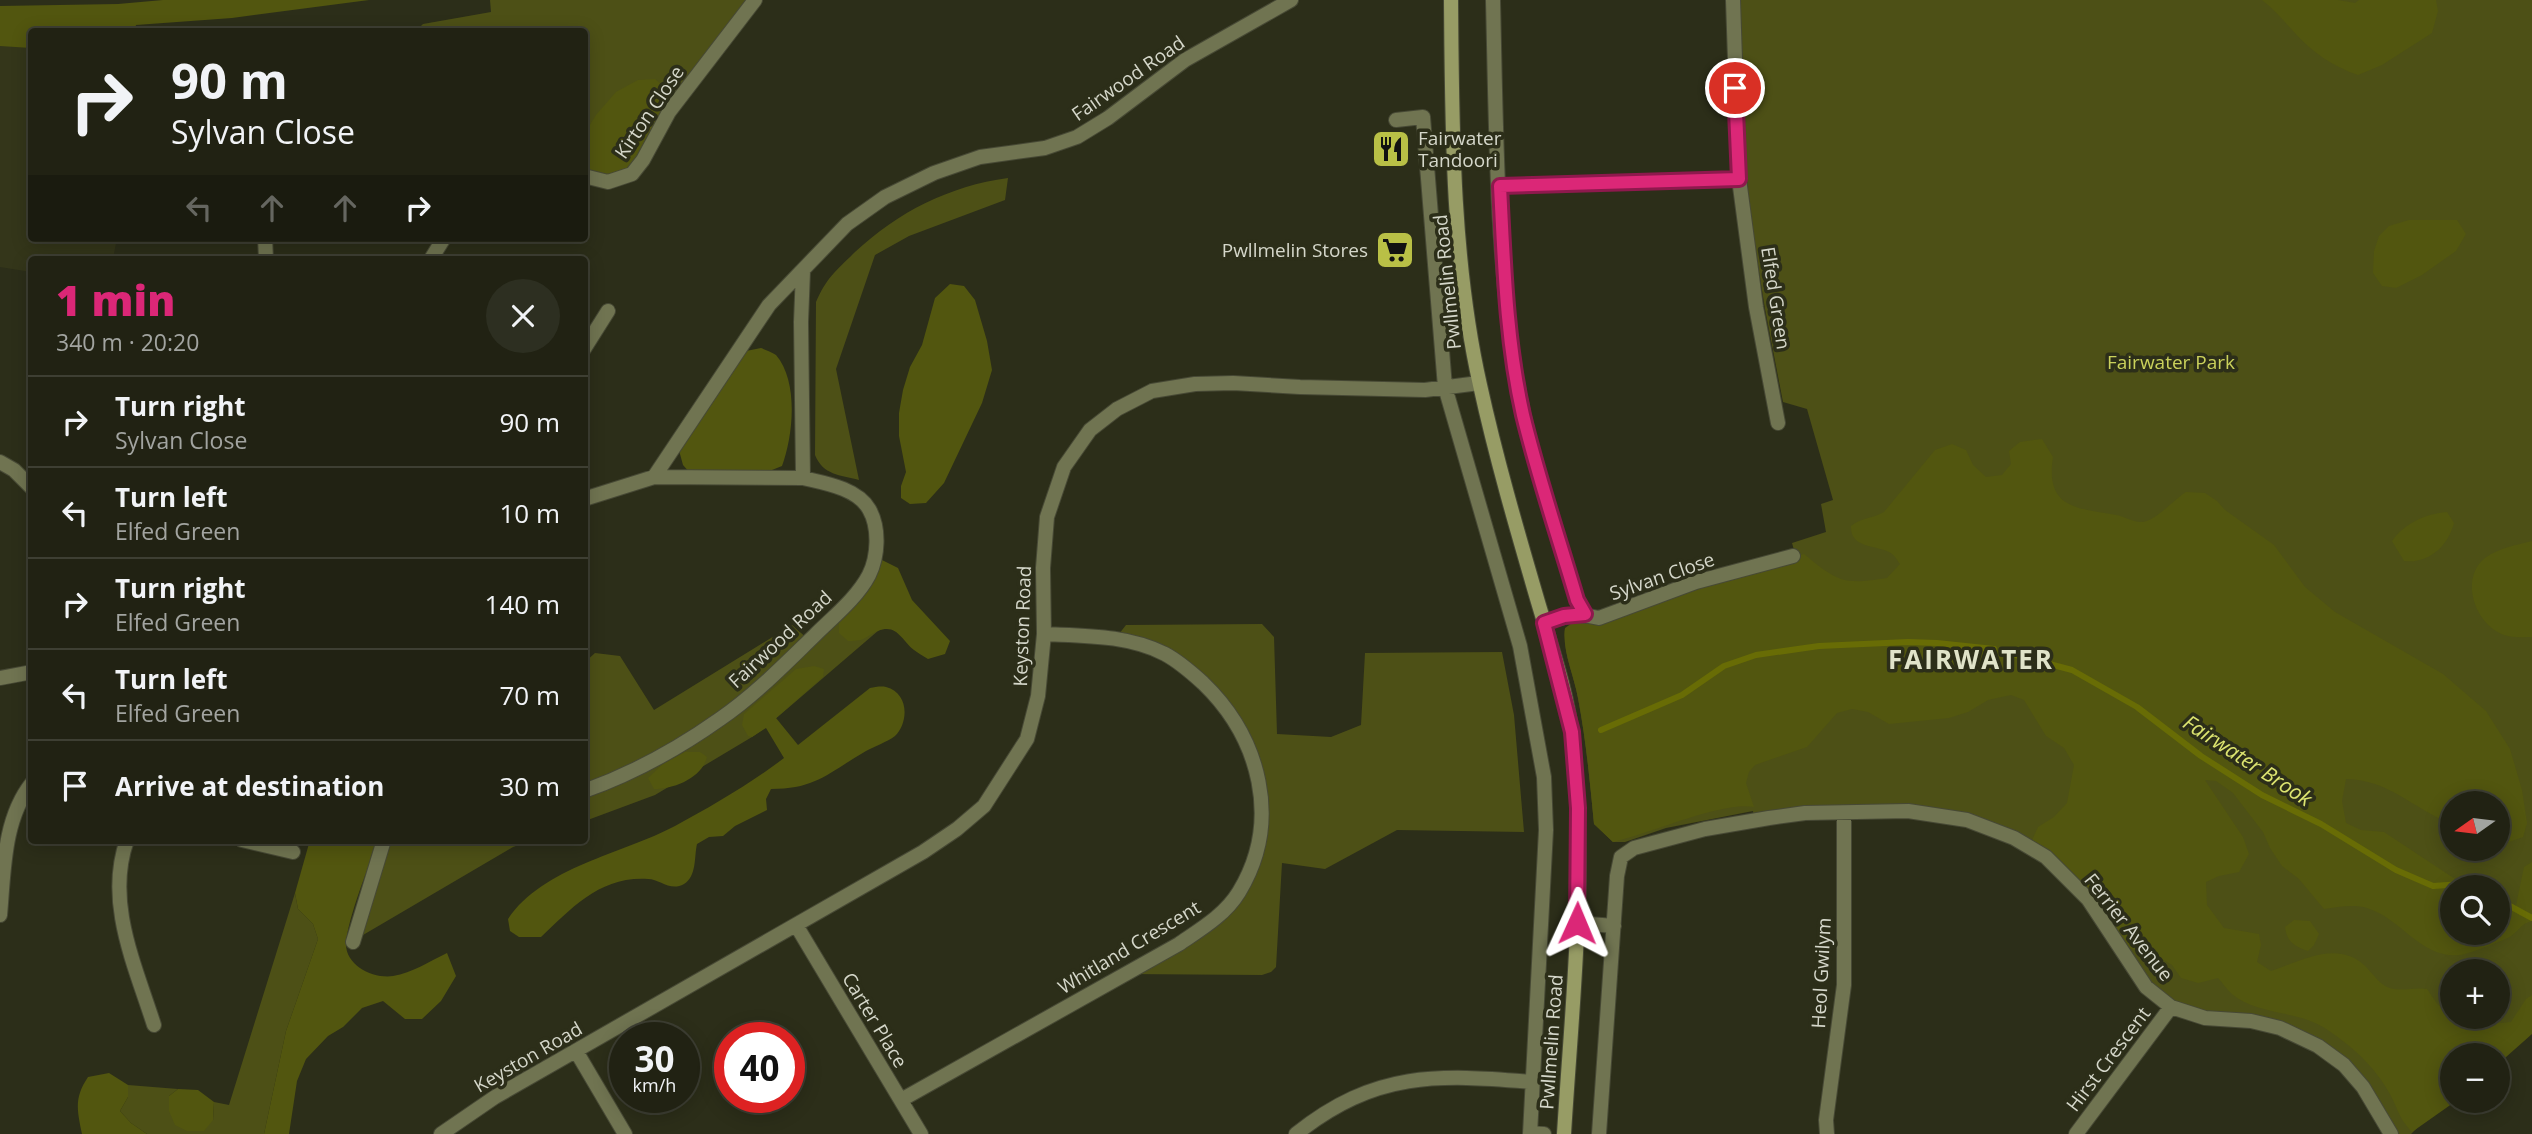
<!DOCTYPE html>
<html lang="en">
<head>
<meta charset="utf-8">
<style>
	:root { --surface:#212213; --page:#2d2f21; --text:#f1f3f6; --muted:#a2a4a0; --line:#3e3f33; --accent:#db2777 }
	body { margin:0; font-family:"Open Sans",sans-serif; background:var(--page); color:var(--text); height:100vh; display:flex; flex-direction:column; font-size:26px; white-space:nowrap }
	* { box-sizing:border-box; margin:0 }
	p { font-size:23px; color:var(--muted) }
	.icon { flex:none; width:38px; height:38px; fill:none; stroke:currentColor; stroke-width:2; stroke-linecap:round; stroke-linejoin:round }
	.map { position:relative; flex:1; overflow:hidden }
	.details { position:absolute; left:28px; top:256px; width:560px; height:588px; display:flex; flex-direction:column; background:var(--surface); border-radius:7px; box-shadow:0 4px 18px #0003,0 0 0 2px var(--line) }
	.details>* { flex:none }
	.guide { position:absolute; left:28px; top:28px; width:560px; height:214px; border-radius:7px; box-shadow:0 4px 18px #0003,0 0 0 2px var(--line); background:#212213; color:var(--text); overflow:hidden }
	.needle { width:46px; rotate:256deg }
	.tools { position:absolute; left:2440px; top:791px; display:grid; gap:14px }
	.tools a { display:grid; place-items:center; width:70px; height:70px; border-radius:50%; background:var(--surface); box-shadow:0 4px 18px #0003,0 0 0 2px var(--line); font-size:35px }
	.speed { position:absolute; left:609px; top:1022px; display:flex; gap:14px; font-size:35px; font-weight:700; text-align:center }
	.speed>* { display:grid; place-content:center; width:91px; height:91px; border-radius:50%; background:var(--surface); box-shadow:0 4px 18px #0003,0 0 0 2px var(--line); line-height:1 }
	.speed small { font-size:18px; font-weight:400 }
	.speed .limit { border:10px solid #d22; background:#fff; color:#111 }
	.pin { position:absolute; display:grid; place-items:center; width:60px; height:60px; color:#fff; margin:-30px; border:4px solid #fff; border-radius:50%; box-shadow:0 2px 7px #0007 }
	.me { position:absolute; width:77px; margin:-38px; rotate:1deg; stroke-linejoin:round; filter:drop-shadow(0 0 5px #0008) }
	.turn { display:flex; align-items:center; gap:24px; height:147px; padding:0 28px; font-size:32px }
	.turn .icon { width:91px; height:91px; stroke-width:2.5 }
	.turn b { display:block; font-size:49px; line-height:60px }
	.lanes { display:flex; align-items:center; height:66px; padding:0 28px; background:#0003; justify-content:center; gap:35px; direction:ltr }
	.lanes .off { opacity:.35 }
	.round { display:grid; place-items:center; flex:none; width:74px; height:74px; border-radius:37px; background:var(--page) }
	.overview { display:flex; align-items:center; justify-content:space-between; height:119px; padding:0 28px }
	h1 { font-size:42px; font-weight:800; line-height:52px; color:var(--accent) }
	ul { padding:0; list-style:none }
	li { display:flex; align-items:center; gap:21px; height:91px; padding:0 28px; border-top:2px solid var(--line) }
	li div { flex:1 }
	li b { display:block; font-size:26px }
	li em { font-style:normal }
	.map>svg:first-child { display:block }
	.built { fill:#34361a }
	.green { fill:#4d5016; fill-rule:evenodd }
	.forest { fill:#52560f }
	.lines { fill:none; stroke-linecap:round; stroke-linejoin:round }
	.stream { stroke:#686c05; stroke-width:6 }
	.street-casing { stroke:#474935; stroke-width:16 }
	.secondary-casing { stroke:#474935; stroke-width:16 }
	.street { stroke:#707451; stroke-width:14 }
	.secondary { stroke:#979c65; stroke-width:14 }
	.route-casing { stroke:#8e194d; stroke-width:18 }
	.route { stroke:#db2777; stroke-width:12 }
	.labels { text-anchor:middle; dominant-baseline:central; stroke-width:7; stroke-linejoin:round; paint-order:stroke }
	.street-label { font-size:19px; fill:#d5d7ca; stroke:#2c2e19 }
	.poi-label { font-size:19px; fill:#d5d7ca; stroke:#2c2e19; text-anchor:start }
	.park-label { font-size:19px; fill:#cad15b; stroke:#2c2e19 }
	.water-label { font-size:21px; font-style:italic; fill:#dde570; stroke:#2c2e19 }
	.district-label { font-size:26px; font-weight:bold; letter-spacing:2px; fill:#e0e3c9; stroke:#2c2e19 }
</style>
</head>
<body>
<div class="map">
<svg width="2532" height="1134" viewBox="0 0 2532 1134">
	<rect width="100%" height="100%" fill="#2c2e19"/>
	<path class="built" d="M0 25 32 32V238H117L113 259H32L31 272 0 267Z"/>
	<path class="green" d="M490 0H755L669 112 585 133V139L584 32H415L423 24 491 12Z
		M1740 0H2532V1028L2497 1055H2452L2426 1119 2411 1134H2391L2344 1065 2280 1028 2171 1007 2120 945 2132 948 2035 839 2029 847 1939 815 1754 820 1753 811 1666 828 1625 842H1613L1594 824C1590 782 1586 740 1578 698 1574 675 1562 651 1565 628H1579L1798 564 1792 543 1826 532 1821 504 1833 500 1807 409 1783 402 1765 309 1748 203ZM2452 803H2497V849H2452ZM2452 887H2497V933H2452ZM2452 971H2497V1017H2452Z
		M1008 178 1005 200 909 236 875 255 836 369 859 480C840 475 823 475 815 455L816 302C827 277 836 271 855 252 898 212 949 186 1008 178Z
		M839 612 879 630 766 727 752 737 655 795 585 821 584 663 595 653 620 656 654 710 792 625 809 640Z
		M1262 624 1274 637 1277 734 1331 737 1361 725 1365 653 1502 652 1514 715 1524 832 1397 830 1325 869 1282 863 1276 967 1271 972 1262 975 1125 974 1179 944 1238 894 1260 826 1253 757 1194 675 1115 639 1126 625Z
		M380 840H533L513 847 346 945 371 860Z
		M295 893 298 909 313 924 318 939 286 1031 264 1134H147L131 1123 120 1111 128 1097V1085L178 1089 169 1096 213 1120 214 1102 229 1105Z"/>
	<path class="forest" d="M163 0H369L232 18 136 25 135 31 32 32 31 48 0 46V6L118 4Z
		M2262 0H2338L2355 3 2359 0H2436L2438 11 2432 33 2382 65 2358 75C2332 66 2312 52 2294 32 2283 20 2274 9 2262 0Z
		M655 79 664 87 669 112 643 160 608 182 584 170 585 133 596 115 616 92 638 80Z
		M2409 220H2457L2466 234 2456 251 2422 275 2396 288 2382 286 2373 273 2374 251 2379 236 2389 226Z
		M950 284 964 286 975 300 987 341 992 370 982 403 944 483 926 503 910 504 901 498V486L906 472 899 436V413L903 390 910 367 922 345 935 298Z
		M761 348C766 350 772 352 776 355 799 382 793 436 782 466L757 476 690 473 683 465 677 443 746 351Z
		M2042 439 2053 457C2045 508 2076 508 2116 515 2124 516 2134 523 2142 522 2154 522 2175 499 2186 492L2205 493 2217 501 2225 510 2274 545 2305 587 2335 612 2443 674 2486 711 2510 749 2522 790 2527 823 2523 837 2509 842 2497 840V803H2452V824C2413 809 2390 780 2346 779L2342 801 2346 823 2361 830 2384 832 2467 887H2452V933H2497V911L2507 913 2515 910 2524 867 2532 862V921C2519 925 2521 929 2511 936 2508 939 2465 955 2461 955 2420 959 2404 920 2367 908 2354 904 2338 907 2324 909L2299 879 2282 866 2270 848 2263 832 2233 793 2216 781 2205 780 2243 837 2249 854 2239 872 2219 876 2206 882 2207 905 2224 928 2259 934 2261 945 2257 962 2271 971C2301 961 2337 940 2364 965 2374 974 2380 987 2394 989 2405 991 2416 987 2427 989 2432 996 2438 1006 2445 1012 2461 1024 2490 1025 2511 1022L2526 999 2532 995V1034L2497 1065V1055H2452V1101H2456L2412 1132C2399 1118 2399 1112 2391 1096 2376 1067 2350 1044 2323 1027 2297 1011 2255 1014 2232 994 2227 990 2223 983 2218 978L2198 983 2181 978 2172 965 2160 958 2120 945 2088 899 2029 847 2038 827 2054 817 2067 803 2074 765 2064 748 2046 736 2024 700 2011 695 1988 700 1968 712 1949 718 1889 724 1868 712 1852 709 1837 713 1807 747 1755 765 1749 772 1746 783 1754 807C1722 801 1649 834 1613 842L1594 824C1590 782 1586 740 1578 698 1574 675 1562 651 1565 628L1585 614 1599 618 1804 554C1838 582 1843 585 1887 578L1900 564C1897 560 1894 554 1889 552 1874 545 1850 548 1851 526 1863 517 1871 519 1884 512L1935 450 1952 444 1966 450 1973 465 1986 477 2002 475 2011 464 2009 451 2020 442Z
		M2447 512 2454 523C2448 546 2429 564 2404 561L2392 541C2405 523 2425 514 2447 512Z
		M2532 541V637C2524 637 2512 638 2504 635 2475 625 2459 579 2485 558 2499 548 2516 545 2532 541Z
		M876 557 898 568 912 600 950 641 945 654 928 659C923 656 918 653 914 650 902 641 897 623 878 631 863 637 868 641 848 641L839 633V612Z
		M814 666 824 669 823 677 776 718 798 745 870 688C875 687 881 686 886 687 909 693 909 722 895 736 887 742 875 746 866 751 829 772 817 789 771 789L766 799 767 810 735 826 723 836 709 837 697 844C694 857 697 876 684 884 670 892 660 879 648 879 600 876 572 908 541 937H519L510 931 508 919C543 867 622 854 675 826 712 806 750 784 784 758L766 728 752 737 748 736 742 725 744 714 796 669Z
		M685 752H700L707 757C702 778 674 789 654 789L648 778 663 764Z
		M310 840H380C369 863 348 918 346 943 345 965 373 979 393 976 412 973 430 961 447 953L456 976 441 1001 422 1019H405L383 1001 362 1008 343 1027 328 1036 306 1059 297 1081 289 1134H264L286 1031 318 939 313 924 298 909 295 893Z
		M2294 920 2310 921 2319 934 2314 945 2308 951C2294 946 2287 942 2285 927Z
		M109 1073 128 1085V1097L120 1111 131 1123 147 1134H82C77 1110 74 1098 88 1077Z
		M178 1089 198 1090 214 1102 213 1120 204 1131H187L175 1125 169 1111V1096Z"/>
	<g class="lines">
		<path class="stream" d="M2012 654 2072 670 2137 707 2201 756 2262 795 2321 824 2396 870 2433 886 2462 884 2467 887
			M1601 730 1682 695 1724 666 1756 655 1819 646 1908 642 1937 643 1994 649
			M2497 899 2532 918"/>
		<defs>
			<path id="street" d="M1493 0C1496 123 1496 249 1515 370 1527 448 1555 525 1577 600L1585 614
				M1733 0 1739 179 1756 307 1778 423
				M1396 120 1423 117 1445 387 1520 646 1544 777 1546 830 1530 1134
				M584 176 608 182 632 174 643 160 669 112 755 0
				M1500 186 1739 179
				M265 238 266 259
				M431 259 444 238
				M584 349 608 311
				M0 462 14 470 32 488
				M654 477 769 305 847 224 885 197 934 173 980 157 1045 148 1077 137 1108 118 1185 60 1291 0
				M584 499 654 477 803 478 801 322 803 271
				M1544 623C1563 616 1579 613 1599 618L1696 582 1793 556
				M0 678 32 672
				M584 791C632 774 679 748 720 719 755 695 785 664 815 635 833 617 857 598 869 575 878 557 880 528 869 509 857 488 824 483 803 478
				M127 840C105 902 135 965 154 1025
				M242 840 293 852
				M0 915C4 872 3 819 32 783
				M1577 923 1614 926
				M796 925 921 1134
				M353 942 384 840
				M576 1051 625 1134
				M901 1100 1179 944C1201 929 1225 915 1239 892 1282 821 1260 738 1203 683 1192 673 1178 661 1165 654 1128 635 1085 636 1044 634
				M1530 1133 1544 1134
				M441 1134 495 1097 923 852 957 829 984 806 1027 739 1038 696 1044 634 1043 568 1047 517 1064 467 1090 430 1117 409 1152 391 1195 384 1233 383 1300 387 1425 390 1479 383
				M1296 1134C1375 1071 1437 1074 1533 1082
				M1599 1134 1617 876 1621 857 1634 848 1705 829 1769 818 1805 813 1908 811 1967 820 2014 838 2046 857 2088 899 2146 987 2171 1007 2205 1018 2251 1021 2280 1028 2318 1046 2344 1065 2363 1087 2391 1134
				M1827 1134 1826 1120 1844 985V814
				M2076 1134 2171 1007"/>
			<path id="secondary" d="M1451 0C1452 127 1452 261 1480 385 1496 458 1517 530 1538 602 1551 646 1567 691 1572 736 1588 868 1572 1002 1564 1134"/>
		</defs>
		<use href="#street" class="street-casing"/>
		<use href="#secondary" class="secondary-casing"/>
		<use href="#street" class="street"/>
		<use href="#secondary" class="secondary"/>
	</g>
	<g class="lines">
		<defs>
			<path id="route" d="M1577 923 1578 808 1572 732 1544 623 1564 616 1585 614 1577 600C1559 539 1538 477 1523 415 1506 340 1504 263 1500 186L1739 179 1735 88"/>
		</defs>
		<use href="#route" class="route-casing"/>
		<use href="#route" class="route"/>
	</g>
	<defs>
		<symbol id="restaurant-square" viewBox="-11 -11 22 22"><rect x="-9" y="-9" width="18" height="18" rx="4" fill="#b9c046" stroke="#2c2e19"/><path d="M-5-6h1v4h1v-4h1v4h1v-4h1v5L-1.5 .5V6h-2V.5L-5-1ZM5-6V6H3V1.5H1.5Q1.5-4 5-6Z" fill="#111"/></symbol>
		<symbol id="supermarket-square" viewBox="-11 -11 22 22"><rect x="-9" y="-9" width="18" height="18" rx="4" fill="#b9c046" stroke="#2c2e19"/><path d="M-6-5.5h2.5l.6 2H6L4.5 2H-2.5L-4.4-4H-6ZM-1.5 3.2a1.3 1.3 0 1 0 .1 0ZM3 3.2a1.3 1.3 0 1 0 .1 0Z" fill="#111"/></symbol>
	</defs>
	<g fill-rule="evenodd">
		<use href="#restaurant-square" x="1369" y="127" width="44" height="44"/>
		<use href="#supermarket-square" x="1373" y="228" width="44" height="44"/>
	</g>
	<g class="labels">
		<g class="street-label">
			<text transform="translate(1128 78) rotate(-35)">Fairwood Road</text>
			<text transform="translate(649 112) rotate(-56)">Kirton Close</text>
			<text transform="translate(1447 282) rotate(-96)">Pwllmelin Road</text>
			<text transform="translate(1776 298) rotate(81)">Elfed Green</text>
			<text transform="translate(1662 576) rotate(-19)">Sylvan Close</text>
			<text transform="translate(1022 626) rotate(-88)">Keyston Road</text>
			<text transform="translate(780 639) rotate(-43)">Fairwood Road</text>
			<text transform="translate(2129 927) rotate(52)">Ferrier Avenue</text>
			<text transform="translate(1129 947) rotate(-31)">Whitland Crescent</text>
			<text transform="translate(1821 973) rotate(-87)">Heol Gwilym</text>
			<text transform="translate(875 1020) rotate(59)">Carter Place</text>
			<text transform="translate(1551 1042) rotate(-86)">Pwllmelin Road</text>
			<text transform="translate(528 1057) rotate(-30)">Keyston Road</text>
			<text transform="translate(2108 1059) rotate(-53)">Hirst Crescent</text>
		</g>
		<g class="poi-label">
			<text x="1418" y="138">Fairwater<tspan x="1418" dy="22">Tandoori</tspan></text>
			<text x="1368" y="250" text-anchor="end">Pwllmelin Stores</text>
		</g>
		<g class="park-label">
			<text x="2171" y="362">Fairwater Park</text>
		</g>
		<g class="water-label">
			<text transform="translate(2248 760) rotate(33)">Fairwater Brook</text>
		</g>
		<g class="district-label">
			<text x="1971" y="659">FAIRWATER</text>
		</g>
	</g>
</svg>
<div class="tools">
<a><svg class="needle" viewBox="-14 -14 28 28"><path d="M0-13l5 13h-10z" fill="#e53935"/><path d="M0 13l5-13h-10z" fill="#a2a4a0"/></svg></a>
<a><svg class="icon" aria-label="search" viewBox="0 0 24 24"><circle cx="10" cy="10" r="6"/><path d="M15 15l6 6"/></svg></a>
<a>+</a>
<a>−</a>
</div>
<div class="speed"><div>30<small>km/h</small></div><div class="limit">40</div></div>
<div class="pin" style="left:1735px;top:88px;background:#d93025"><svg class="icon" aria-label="arrive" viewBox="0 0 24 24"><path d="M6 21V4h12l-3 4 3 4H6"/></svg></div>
<svg class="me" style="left:1577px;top:923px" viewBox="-20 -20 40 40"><path d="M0-17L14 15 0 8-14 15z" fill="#db2777" stroke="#fff" stroke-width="4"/></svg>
<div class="guide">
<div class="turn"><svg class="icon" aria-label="right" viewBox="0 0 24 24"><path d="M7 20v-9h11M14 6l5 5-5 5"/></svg><div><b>90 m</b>Sylvan Close</div></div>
<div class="lanes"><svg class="icon off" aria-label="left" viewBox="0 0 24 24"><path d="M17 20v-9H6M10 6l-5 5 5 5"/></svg><svg class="icon off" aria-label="ahead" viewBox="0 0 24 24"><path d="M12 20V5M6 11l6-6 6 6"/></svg><svg class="icon off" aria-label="ahead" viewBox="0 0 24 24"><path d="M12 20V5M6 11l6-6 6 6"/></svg><svg class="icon" aria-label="right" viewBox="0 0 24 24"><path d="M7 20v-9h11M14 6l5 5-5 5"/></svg></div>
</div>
<section class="details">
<div class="overview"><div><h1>1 min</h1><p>340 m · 20:20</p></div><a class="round"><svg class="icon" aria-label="close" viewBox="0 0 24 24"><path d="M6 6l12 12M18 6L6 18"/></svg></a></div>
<ul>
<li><svg class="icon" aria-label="right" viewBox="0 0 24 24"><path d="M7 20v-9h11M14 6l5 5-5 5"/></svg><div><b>Turn right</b><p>Sylvan Close</p></div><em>90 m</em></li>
<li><svg class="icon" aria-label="left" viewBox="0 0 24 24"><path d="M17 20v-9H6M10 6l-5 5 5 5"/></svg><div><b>Turn left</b><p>Elfed Green</p></div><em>10 m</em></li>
<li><svg class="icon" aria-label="right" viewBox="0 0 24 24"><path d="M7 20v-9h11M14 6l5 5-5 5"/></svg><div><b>Turn right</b><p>Elfed Green</p></div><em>140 m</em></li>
<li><svg class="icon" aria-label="left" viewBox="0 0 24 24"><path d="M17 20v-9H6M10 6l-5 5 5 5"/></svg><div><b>Turn left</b><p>Elfed Green</p></div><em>70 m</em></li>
<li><svg class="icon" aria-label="arrive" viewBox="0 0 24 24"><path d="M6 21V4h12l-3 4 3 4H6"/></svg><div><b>Arrive at destination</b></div><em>30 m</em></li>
</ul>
</section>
</div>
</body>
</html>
